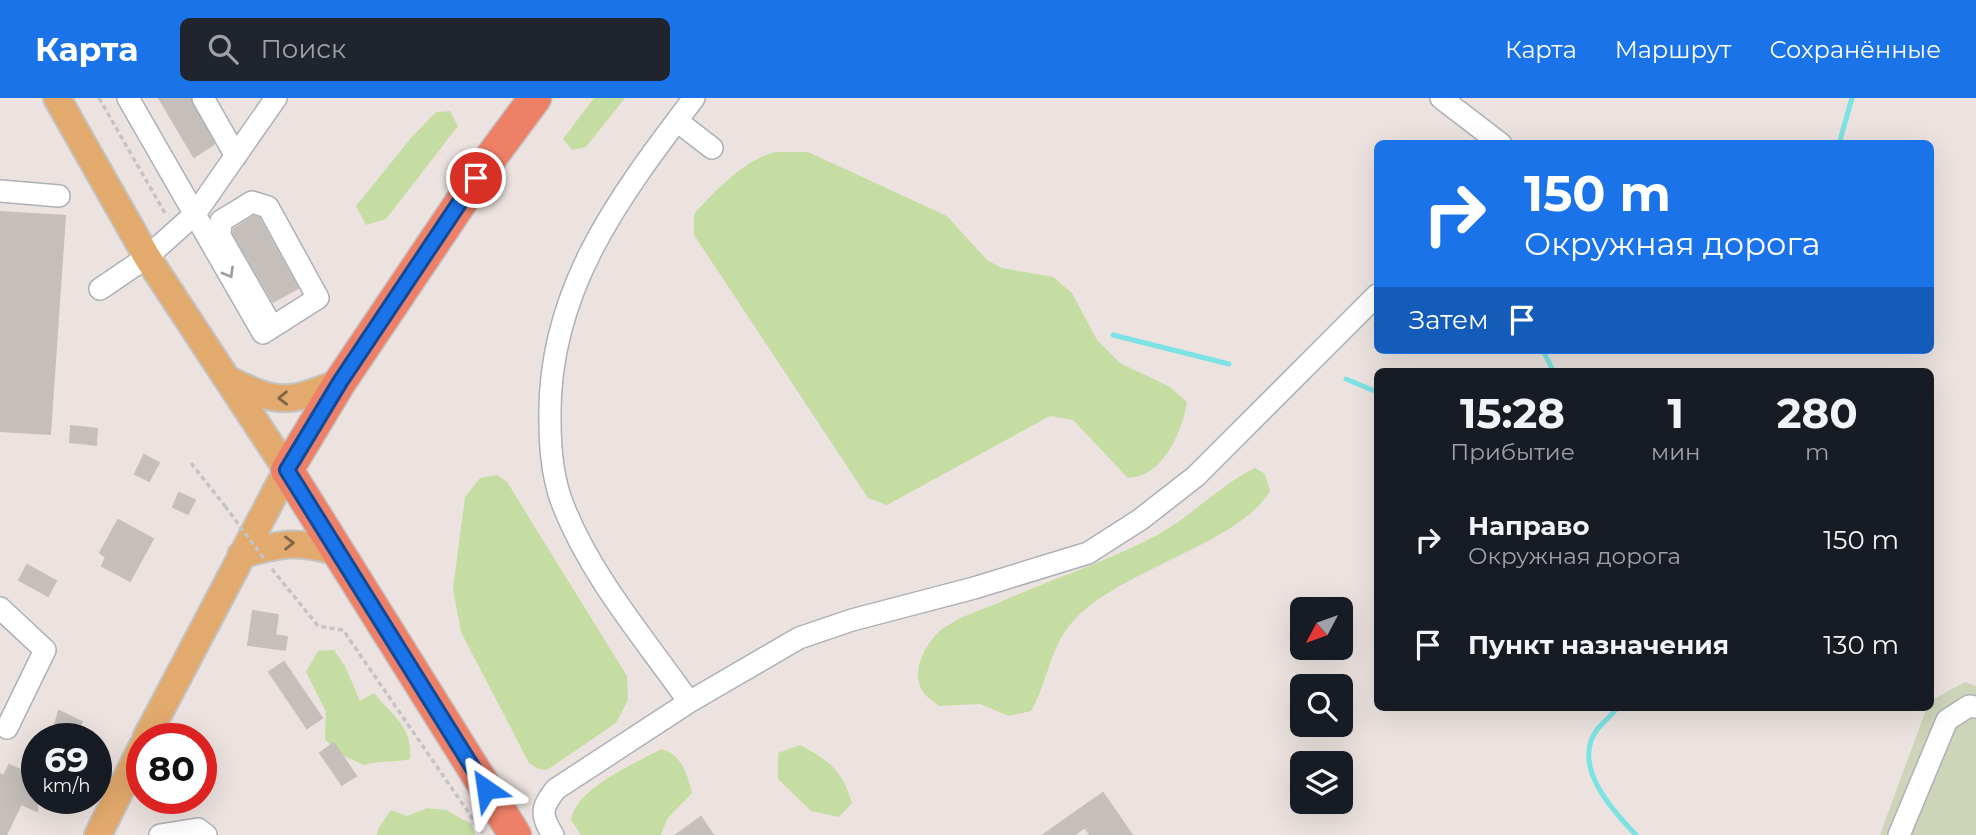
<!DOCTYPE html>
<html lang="ru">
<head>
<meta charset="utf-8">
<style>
	:root { --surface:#171b24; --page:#20242c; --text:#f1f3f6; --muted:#9ea1a6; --accent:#1a73e8 }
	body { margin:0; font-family:Montserrat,sans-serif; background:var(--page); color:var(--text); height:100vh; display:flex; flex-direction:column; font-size:26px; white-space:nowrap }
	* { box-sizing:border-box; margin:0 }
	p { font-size:23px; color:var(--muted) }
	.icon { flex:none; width:38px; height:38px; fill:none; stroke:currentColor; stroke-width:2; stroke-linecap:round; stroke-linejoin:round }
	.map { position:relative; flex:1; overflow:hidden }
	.panel { position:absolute; left:1374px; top:270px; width:560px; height:343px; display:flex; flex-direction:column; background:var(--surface); border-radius:10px; box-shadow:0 7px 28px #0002 }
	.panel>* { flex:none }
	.banner { position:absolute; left:1374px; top:42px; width:560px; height:214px; border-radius:10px; box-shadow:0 7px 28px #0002; background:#1a73e8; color:#fff; overflow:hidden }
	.needle { width:46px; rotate:229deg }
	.tools { position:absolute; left:1290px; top:499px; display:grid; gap:14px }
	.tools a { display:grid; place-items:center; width:63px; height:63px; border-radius:10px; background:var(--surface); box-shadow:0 7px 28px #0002; font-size:35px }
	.speed { position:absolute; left:21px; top:625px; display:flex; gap:14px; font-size:35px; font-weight:700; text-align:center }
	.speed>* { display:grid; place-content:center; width:91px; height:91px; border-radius:50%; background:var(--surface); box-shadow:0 7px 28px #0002; line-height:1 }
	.speed small { font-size:18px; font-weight:400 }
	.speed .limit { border:10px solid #d22; background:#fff; color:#111 }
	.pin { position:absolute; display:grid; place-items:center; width:60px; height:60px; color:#fff; margin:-30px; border:4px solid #fff; border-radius:50%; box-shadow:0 2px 7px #0007 }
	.me { position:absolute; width:77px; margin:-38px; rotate:328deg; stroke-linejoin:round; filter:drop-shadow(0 0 5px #0008) }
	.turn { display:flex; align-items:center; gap:24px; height:147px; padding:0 35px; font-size:32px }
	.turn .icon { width:91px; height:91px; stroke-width:2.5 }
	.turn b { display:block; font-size:49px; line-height:60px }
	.then { display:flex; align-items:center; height:66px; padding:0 35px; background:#0003; gap:14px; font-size:26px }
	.eta { display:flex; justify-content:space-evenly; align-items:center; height:119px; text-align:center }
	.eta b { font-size:42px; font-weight:700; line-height:49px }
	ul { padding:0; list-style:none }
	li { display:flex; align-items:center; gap:21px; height:105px; padding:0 35px }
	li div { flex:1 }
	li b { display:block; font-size:26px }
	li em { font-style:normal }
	header { display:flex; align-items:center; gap:42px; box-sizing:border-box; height:98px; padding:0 35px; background:var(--accent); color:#fff }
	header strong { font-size:33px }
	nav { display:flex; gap:38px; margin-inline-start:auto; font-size:24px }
	.search { width:490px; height:63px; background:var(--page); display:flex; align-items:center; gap:18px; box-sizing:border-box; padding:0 24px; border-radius:10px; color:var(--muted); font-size:26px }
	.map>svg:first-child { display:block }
	.green { fill:#c5dda2 }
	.cemetery { fill:#cdd4b8 }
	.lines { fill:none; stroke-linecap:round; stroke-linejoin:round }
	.stream { stroke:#7de2e3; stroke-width:5 }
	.building { fill:#c5bfbb; stroke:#c7bfb9; stroke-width:2 }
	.minor-casing { stroke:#acb1b7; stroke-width:24 }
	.major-casing { stroke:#c4c4c4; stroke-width:30 }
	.highway-casing { stroke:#c4c4c4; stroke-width:35 }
	.path { stroke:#c4c4c4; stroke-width:3.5; stroke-dasharray:5 3.5; stroke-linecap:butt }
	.minor { stroke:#fff; stroke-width:21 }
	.major { stroke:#e3aa6d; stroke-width:26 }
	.highway { stroke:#ef8068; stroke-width:32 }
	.path-bridge { stroke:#c4c4c4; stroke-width:3.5; stroke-dasharray:5 3.5; stroke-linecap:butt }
	.oneway { stroke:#a0a0a0 }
	.oneway2 { stroke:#7e6549 }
	.route-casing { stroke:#114b97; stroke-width:18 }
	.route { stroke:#1a73e8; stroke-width:12 }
</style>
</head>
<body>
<header>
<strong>Карта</strong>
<div class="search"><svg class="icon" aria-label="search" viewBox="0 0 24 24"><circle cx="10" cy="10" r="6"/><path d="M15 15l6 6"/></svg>Поиск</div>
<nav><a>Карта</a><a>Маршрут</a><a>Сохранённые</a></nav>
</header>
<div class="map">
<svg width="1976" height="737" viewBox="0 0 1976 737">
	<rect width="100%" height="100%" fill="#ece3e0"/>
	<path class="green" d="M594 0H625L586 49 572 52 563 41Z
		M450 13 458 28 386 121 366 127 356 108 411 40 436 14Z
		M775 54H808L947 118 987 162 1002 170 1053 179 1072 195 1097 242 1120 265 1170 289 1187 304C1182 334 1163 379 1128 380L1073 322 1050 318 887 407 868 400 694 137V116C716 92 744 62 775 54Z
		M1255 370 1265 376 1270 393C1242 443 1124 472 1078 518 1049 546 1050 580 1031 613L1009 618 980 606 939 608C935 604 926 599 923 594 909 574 927 541 945 529 960 519 980 512 998 505 1051 481 1107 464 1159 436 1193 417 1220 387 1255 370Z
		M497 377 507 384 627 578 628 602 616 625 547 672 539 671 529 665 461 534 453 491 465 399 480 380Z
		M334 552 345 568 360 603 374 595C393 619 413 628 410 661 394 665 380 662 364 667L336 654 325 641 326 614 306 574 318 553Z
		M800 647C830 663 842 672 852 705L839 719 811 713 778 681V655Z
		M661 651C682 656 687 676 692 695L667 721 661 737H581L571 722C577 689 633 667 661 651Z
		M427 710 446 712 471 726 475 737H377L378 731 391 712 407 718Z"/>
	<path class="cemetery" d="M1965 584 1976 588V737H1880L1927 609H1930V603Z"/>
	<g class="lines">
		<path class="stream" d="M1705 46H1731
			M1839 46 1852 0
			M1113 237 1229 266
			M1543 252 1553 273
			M1346 281 1377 294
			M1618 609C1611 618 1602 625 1596 633 1572 669 1613 713 1636 737"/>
	</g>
	<path class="building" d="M159 0H190L214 46 194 59Z
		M0 114 65 118 50 336 0 333Z
		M254 118 259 120 298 190 273 204 233 135 234 131Z
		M71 328 97 331 96 347 70 344Z
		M144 357 159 365 149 383 135 376Z
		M179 395 195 402 188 416 173 409Z
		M118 422 153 441 130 483 102 468 106 459 100 455Z
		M27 467 56 483 48 498 19 482Z
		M253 513 278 517 275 537 287 539 285 552 248 547Z
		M284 564 322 620 307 630 269 574Z
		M59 613 82 624 74 640H51Z
		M334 645 356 678 342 687 320 655Z
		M9 667 37 679V713L21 706 6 737H0V676L4 678Z
		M1103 695 1132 737H1090L1085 729 1074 737H1043Z
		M701 719 713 737H676Z"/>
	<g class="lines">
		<defs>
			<path id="minor" d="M128 0 263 235 318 200 268 109 252 104 221 123 220 138 272 229
				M203 0 236 58
				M1441 0 1501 46
				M677 23 712 50
				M0 93 59 98
				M100 191 147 159 195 116 276 0
				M0 510 45 552 7 630
				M689 604 799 540 852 522 974 490 1088 455 1141 421 1196 378 1377 197
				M160 737 198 731 206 737
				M553 737C540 716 541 710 556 691L689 604C645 541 591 479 563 407 553 382 550 350 550 323 547 193 619 99 694 0
				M1899 737 1947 622 1969 608 1976 609"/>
			<path id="major" d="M57 0 147 159 287 372 146 640
				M229 282C279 307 289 305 340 284
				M241 457C280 445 298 442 338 454
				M98 737 142 649"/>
			<path id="highway" d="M515 737 287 372 340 284 492 58 535 0"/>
		</defs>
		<use href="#minor" class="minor-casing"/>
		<use href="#major" class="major-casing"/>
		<use href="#highway" class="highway-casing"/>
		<path class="path" d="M99 0 166 117
			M191 365 225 408
			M272 471 318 528 343 532 484 737"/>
		<use href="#minor" class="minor"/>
		<use href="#major" class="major"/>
		<use href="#highway" class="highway"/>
		<path class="path-bridge" d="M225 408 265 462"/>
	</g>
	<defs><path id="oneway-chevron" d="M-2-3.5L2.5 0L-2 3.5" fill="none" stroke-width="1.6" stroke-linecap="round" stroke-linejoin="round" transform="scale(1.75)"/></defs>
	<use class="oneway" href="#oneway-chevron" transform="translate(229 175) rotate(60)"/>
	<g class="oneway2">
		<use href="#oneway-chevron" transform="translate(283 300) rotate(179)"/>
		<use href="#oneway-chevron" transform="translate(289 445) rotate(-1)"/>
	</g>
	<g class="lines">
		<defs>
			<path id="route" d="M476 80 340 284 287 372 486 691"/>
		</defs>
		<use href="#route" class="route-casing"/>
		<use href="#route" class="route"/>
	</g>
</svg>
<div class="tools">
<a><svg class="needle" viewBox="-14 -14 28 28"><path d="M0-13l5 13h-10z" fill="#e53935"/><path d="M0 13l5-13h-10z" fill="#9ea1a6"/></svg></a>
<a><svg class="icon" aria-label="search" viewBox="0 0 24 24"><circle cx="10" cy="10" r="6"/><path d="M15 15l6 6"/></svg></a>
<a><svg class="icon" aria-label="layers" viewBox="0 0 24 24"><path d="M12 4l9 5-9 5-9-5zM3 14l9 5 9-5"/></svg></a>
</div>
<div class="speed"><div>69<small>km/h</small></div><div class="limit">80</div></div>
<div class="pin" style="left:476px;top:80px;background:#d93025"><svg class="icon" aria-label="arrive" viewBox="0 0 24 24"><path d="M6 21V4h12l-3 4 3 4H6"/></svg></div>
<svg class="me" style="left:486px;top:691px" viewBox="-20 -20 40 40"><path d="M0-17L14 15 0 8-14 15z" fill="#1a73e8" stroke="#fff" stroke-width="4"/></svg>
<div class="banner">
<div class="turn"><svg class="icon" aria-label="right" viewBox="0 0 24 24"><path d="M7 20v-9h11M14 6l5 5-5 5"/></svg><div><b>150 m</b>Окружная дорога</div></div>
<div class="then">Затем<svg class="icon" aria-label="arrive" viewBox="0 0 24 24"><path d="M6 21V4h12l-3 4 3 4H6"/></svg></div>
</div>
<section class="panel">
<div class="eta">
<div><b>15:28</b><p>Прибытие</p></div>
<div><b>1</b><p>мин</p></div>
<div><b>280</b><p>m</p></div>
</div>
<ul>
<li><svg class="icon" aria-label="right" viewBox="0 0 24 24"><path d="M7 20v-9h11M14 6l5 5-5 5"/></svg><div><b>Направо</b><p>Окружная дорога</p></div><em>150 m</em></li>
<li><svg class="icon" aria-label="arrive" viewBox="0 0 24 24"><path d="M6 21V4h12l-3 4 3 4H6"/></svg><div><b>Пункт назначения</b></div><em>130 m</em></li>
</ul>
</section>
</div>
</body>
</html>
